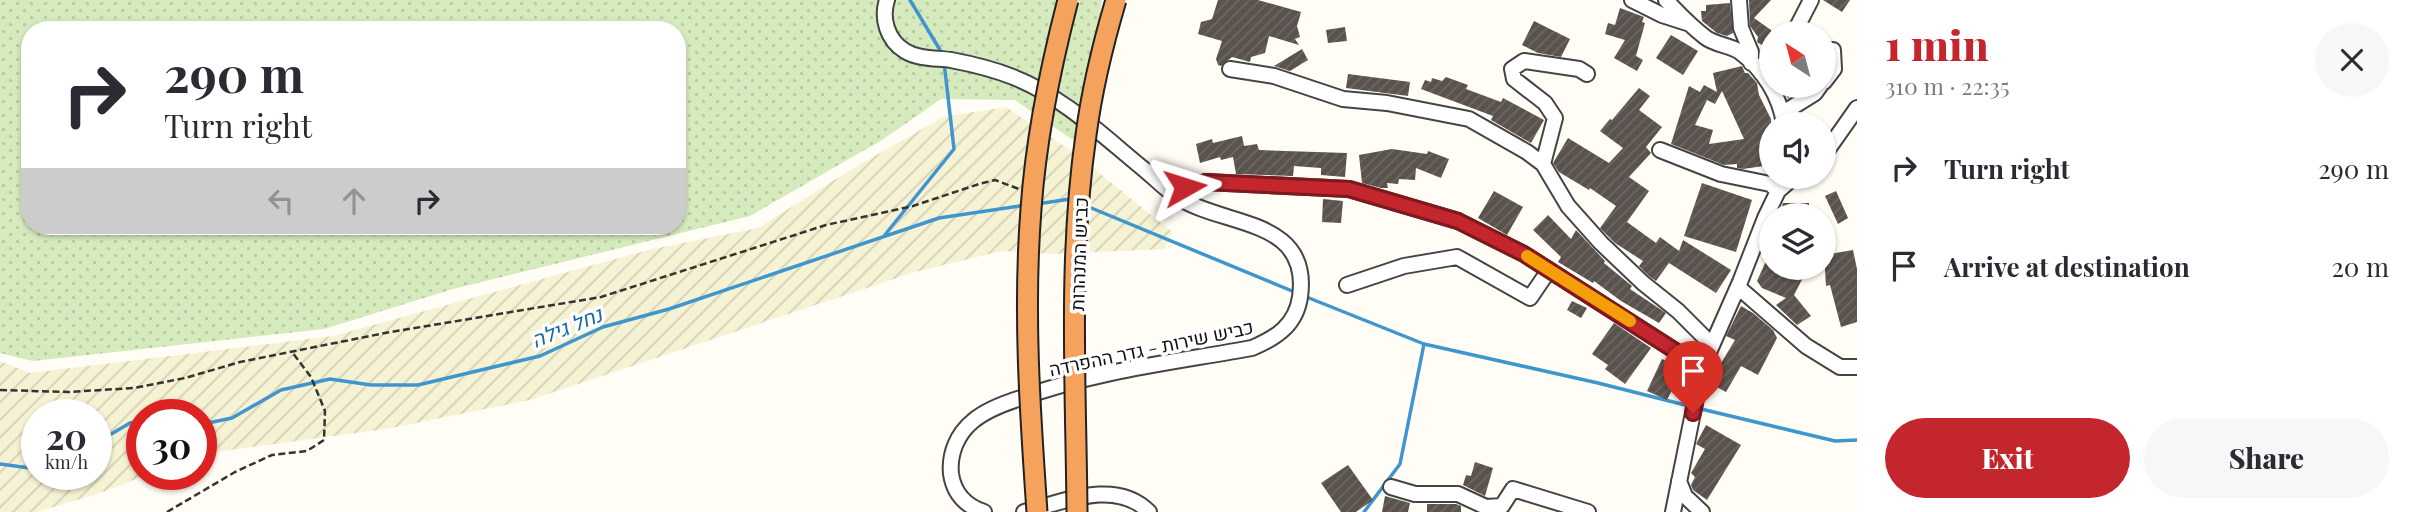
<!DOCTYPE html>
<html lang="en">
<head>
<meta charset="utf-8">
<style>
	:root { --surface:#fff; --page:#f7f7f7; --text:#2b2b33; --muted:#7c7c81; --accent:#c4262e }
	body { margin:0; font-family:"Playfair Display",Heebo,serif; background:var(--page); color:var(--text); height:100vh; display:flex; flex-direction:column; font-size:26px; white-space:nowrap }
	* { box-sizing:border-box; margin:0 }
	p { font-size:23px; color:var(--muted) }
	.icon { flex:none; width:38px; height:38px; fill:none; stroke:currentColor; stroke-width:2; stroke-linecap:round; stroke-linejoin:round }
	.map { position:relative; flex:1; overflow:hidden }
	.side { display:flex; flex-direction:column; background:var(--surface); width:560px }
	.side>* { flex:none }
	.top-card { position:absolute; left:21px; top:21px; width:665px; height:214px; border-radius:28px; box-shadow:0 2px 5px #0004; background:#fff; color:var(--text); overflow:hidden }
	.needle { width:46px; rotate:324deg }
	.buttons { position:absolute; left:1759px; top:21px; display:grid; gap:14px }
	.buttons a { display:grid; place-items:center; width:77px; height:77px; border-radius:50%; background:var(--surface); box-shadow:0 2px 5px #0004; font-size:35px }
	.speed { position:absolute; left:21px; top:399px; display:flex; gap:14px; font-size:35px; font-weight:700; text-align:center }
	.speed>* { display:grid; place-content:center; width:91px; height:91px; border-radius:50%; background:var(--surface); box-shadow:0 2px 5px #0004; line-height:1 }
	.speed small { font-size:18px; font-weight:400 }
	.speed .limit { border:10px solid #d22; background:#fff; color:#111 }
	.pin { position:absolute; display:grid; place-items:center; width:60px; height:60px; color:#fff; margin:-72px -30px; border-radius:50% 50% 50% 0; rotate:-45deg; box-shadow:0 0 7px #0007 }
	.pin .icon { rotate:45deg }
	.me { position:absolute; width:77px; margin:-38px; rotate:84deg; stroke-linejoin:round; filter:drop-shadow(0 0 5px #0008) }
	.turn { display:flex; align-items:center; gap:24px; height:147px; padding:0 28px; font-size:32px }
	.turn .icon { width:91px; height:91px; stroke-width:2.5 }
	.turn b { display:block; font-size:49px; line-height:60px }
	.lanes { display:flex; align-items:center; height:66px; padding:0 28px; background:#0003; justify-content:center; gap:35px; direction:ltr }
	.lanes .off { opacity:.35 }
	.round { display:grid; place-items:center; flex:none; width:74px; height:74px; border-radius:37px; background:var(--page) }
	.overview { display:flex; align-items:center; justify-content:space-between; height:119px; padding:0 28px }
	h1 { font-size:42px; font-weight:800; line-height:52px; color:var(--accent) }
	.cta { display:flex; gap:14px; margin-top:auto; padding:14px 28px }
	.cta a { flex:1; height:80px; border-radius:42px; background:var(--accent); color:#fff; font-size:28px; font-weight:800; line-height:80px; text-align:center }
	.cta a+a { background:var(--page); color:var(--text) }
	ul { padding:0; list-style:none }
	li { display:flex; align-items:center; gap:21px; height:98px; padding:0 28px }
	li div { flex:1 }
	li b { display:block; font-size:26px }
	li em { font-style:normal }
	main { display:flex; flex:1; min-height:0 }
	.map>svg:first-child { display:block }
	.farmland { fill:url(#farmland-furrows); fill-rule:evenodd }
	.green { fill:url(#green-dots); fill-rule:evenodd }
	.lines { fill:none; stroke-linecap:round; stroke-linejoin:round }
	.stream { stroke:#3f96cf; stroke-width:3.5 }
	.building { fill:url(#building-hatch); fill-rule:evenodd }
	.minor-casing { stroke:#444; stroke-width:18 }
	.path { stroke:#333; stroke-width:2.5; stroke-dasharray:7 3.5; stroke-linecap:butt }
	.minor { stroke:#fff; stroke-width:14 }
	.highway-bridge-casing { stroke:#222; stroke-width:23; stroke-linecap:butt }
	.highway-bridge { stroke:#f5a25d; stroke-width:19 }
	.route-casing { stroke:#7f191e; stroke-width:18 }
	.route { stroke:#c4262e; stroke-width:12 }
	.slow { stroke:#f59e0b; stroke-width:12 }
	.labels { text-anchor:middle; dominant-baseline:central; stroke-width:7; stroke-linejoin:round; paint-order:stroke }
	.street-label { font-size:19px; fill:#111; stroke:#fff }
	.water-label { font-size:21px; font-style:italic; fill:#1768a6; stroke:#fff }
</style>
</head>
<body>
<main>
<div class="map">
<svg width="1857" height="512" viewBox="0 0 1857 512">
	<defs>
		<pattern id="farmland-furrows" width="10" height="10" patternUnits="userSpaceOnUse" patternTransform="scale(1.75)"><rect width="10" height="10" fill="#f6f3d4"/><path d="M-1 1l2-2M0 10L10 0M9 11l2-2" fill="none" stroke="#d2cfb5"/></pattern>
		<pattern id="green-dots" width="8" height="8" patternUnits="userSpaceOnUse" patternTransform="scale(1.75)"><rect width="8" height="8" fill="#d5ebbd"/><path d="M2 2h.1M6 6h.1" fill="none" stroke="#b6c8a1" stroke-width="1.8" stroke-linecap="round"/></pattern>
		<pattern id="building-hatch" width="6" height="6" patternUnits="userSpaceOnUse" patternTransform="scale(1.75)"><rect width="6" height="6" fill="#5a524d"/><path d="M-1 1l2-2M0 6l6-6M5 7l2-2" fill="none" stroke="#6d6662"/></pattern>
	</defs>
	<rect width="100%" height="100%" fill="#fffdf5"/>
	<path class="farmland" d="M1006 107 1076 154 1172 232 1165 249 1052 254 1002 251 915 272 530 400 386 429 201 454V415H142V474H149L97 494 37 512H0V361L30 373 333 336 648 250 758 228 852 169 943 117ZM37 415H96V474H37Z"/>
	<path class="green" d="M0 0H1102L1080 145 1015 100 941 99 882 140 750 216 453 289 324 329 33 361 0 353ZM30 30H677V226H30Z"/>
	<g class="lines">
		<path class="stream" d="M910 0 943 55
			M1037 204 1070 199 1074 200
			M1084 205 1297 293
			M884 236 954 149 944 62
			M1304 296 1424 344 1598 383 1689 406
			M1697 408 1835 441 1857 440
			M201 421 208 423 232 418 281 390 330 379 371 385H418L540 356 603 327 669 309 939 218 1026 205
			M96 443 130 423 142 421
			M0 464 37 469
			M1364 512 1400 464 1424 344"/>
	</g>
	<path class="building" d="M1218 0H1258L1301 12 1297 26 1300 37 1295 39 1299 45 1269 36 1265 53 1251 57 1250 62 1232 57 1221 66 1218 65 1216 59 1222 41 1198 34 1201 22 1212 19Z
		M1749 0H1771L1754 18 1771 30V51L1757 42 1758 37 1750 26Z
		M1823 0H1850L1842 12Z
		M1730 3 1733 33 1727 36 1717 33 1702 21 1701 11H1706V5Z
		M1620 8 1644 17 1642 22 1645 23 1636 56 1643 60 1637 71 1614 58 1625 40 1605 34 1608 23 1615 25Z
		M1534 21 1570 39 1561 57 1538 53 1522 45Z
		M1345 27 1347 41 1328 43 1326 30Z
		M1671 35 1698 51 1683 75 1656 58Z
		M1302 49 1308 60 1290 71 1274 66Z
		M1742 66 1745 73H1748L1757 83 1759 95 1771 119V165L1743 169 1737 168V164L1724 165 1671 144 1689 86 1700 92 1704 85 1717 92 1713 73ZM1722 91 1744 139 1709 144 1713 130 1695 125 1707 100 1715 104Z
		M1348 74 1410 82 1408 96 1346 88Z
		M1446 77 1468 85 1466 89 1501 102 1503 98 1544 120 1531 143 1491 120 1493 116 1421 89 1425 80 1431 82 1432 78 1442 81Z
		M1781 86H1808L1788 98Z
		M1639 88 1650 96 1639 110 1662 127 1646 147 1651 153 1629 177 1649 191 1627 222 1656 243 1660 237 1679 251 1683 240 1731 270 1716 293 1669 263 1656 281 1649 276 1639 266 1643 261 1615 243 1600 228 1616 206 1590 188 1589 190 1559 172 1553 163 1568 138 1609 163 1623 148 1600 131 1610 119 1612 120Z
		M1242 136 1244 146 1257 144 1259 150 1347 153 1345 177 1321 175V168L1294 166 1293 176 1236 174 1233 157 1221 160 1220 157 1200 163 1196 144 1212 139 1213 143Z
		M1392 149 1427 154 1428 151 1449 159 1441 178 1416 168 1415 180 1399 179 1398 184 1387 183 1388 188H1381L1362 183 1359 155Z
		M1702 183 1752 200 1736 252 1684 236Z
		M1494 191 1523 207 1507 235 1478 218Z
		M1836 191 1848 218 1838 224 1825 196Z
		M1323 199 1343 201 1341 223 1322 222Z
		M1783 203H1809V215H1779Z
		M1548 215 1571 239 1576 230 1605 261 1604 263 1632 286 1630 289 1666 313 1659 323 1621 301 1594 281 1593 283 1558 262 1561 257 1533 230Z
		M1771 250V268H1808L1794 295 1811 316 1797 325 1776 305 1786 298 1762 288 1757 281Z
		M1853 250 1857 269V322L1841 327 1830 285 1826 286 1824 255Z
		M1572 301 1587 308 1581 318 1567 310Z
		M1741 306 1753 313 1773 330 1777 338 1758 375 1741 366 1726 392 1709 383 1735 340 1726 336Z
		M1614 323 1651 348 1625 384 1605 369 1608 365 1592 354Z
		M1662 359 1689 371 1679 393 1672 390 1667 400 1647 391Z
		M1706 425 1741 445 1707 500 1693 490 1691 485 1695 477 1691 473 1705 449 1696 444Z
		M1475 462 1493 468 1485 496 1463 485 1466 475 1471 476Z
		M1348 465 1373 500 1356 512H1341L1321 483Z
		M1385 496 1410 503 1408 512H1382Z
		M1427 504H1456L1461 506V512H1427Z"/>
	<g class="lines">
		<defs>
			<path id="minor" d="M887 0C881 18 887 40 905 51 918 59 936 58 951 60 972 64 993 69 1013 77 1064 97 1104 137 1146 171 1157 180 1167 191 1179 198 1226 227 1311 218 1300 297 1296 325 1276 338 1252 348 1175 362 1095 371 1021 398 1005 403 986 410 973 421 957 434 949 454 951 474 954 494 966 506 984 512
				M1632 0 1662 15 1687 23
				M1666 0C1678 13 1692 27 1705 37 1715 45 1730 45 1740 52 1763 69 1780 96 1784 124
				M1739 0 1741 28 1751 52V63
				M1794 33 1811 0
				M1230 69 1274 76 1343 99 1387 103 1469 119 1527 152 1543 164 1568 206 1601 243 1643 283 1678 311 1712 345
				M1761 73 1771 61
				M1824 82 1834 69 1833 50
				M1783 113 1815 93 1820 86
				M1660 150 1721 174 1770 184 1778 191
				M1824 155 1857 108
				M1543 164 1555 118 1545 103 1514 79 1512 69 1524 61 1579 69 1587 74
				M1186 187 1206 182 1349 189 1458 221 1524 254 1702 368
				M1347 285 1404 266 1457 257 1530 298 1549 270
				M1738 287 1806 346 1840 367H1857
				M1679 481 1685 496 1702 512
				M1391 487 1415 494H1458L1486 507 1502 506 1513 489 1588 512
				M1024 512C1063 502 1116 478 1149 512
				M1673 512 1702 368 1740 282 1765 218 1778 191 1794 177"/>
		</defs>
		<use href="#minor" class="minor-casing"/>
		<path class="path" d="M0 390 68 392 134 388 185 378 240 362 385 333 601 297 826 225 913 206 979 184 995 180 1019 189
			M167 512 235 472 272 455 307 451 324 440 325 411 311 377 292 352"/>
		<use href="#minor" class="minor"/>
		<defs>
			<path id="highway-bridge" d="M1037 512C1030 412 1023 310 1031 209 1036 138 1050 69 1068 0
				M1077 512C1076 387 1068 259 1086 135 1092 89 1103 44 1116 0"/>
		</defs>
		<use href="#highway-bridge" class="highway-bridge-casing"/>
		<use href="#highway-bridge" class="highway-bridge"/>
	</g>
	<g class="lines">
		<defs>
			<path id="route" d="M1185 187 1206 182 1349 189 1458 221 1524 254 1702 368 1693 413"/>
		</defs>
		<use href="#route" class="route-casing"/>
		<use href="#route" class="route"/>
		<path class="slow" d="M1527 256 1630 321"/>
	</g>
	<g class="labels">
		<g class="street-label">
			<text transform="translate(1078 254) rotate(-88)">כביש המנהרות</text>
			<text transform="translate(1151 347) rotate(-12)">כביש שירות - גדר ההפרדה</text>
		</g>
		<g class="water-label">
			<text transform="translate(566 326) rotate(-22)">נחל גילה</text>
		</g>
	</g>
</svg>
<div class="buttons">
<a><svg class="needle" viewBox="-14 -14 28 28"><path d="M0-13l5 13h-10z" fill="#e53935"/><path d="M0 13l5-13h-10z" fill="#7c7c81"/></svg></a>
<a><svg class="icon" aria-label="sound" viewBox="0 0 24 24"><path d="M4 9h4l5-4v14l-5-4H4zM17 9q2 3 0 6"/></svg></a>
<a><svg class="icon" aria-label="layers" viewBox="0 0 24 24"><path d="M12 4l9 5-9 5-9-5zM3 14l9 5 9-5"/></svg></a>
</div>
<div class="speed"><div>20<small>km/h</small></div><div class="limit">30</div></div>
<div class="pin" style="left:1693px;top:413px;background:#d93025"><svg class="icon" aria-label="arrive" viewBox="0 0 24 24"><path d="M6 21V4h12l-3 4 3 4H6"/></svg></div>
<svg class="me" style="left:1185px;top:187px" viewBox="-20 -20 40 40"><path d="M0-17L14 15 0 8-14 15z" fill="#c4262e" stroke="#fff" stroke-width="4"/></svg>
<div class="top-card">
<div class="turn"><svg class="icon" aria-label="right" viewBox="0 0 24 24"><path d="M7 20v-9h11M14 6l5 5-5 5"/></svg><div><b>290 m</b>Turn right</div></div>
<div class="lanes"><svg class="icon off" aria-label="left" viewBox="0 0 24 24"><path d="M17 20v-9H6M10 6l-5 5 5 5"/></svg><svg class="icon off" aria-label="ahead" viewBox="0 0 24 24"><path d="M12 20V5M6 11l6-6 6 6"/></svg><svg class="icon" aria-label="right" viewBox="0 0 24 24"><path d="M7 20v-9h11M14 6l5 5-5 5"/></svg></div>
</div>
</div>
<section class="side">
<div class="overview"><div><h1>1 min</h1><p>310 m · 22:35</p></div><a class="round"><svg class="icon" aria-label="close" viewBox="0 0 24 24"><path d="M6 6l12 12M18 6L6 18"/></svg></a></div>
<ul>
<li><svg class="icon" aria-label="right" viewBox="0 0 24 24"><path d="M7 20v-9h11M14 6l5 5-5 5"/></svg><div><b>Turn right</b></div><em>290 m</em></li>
<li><svg class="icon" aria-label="arrive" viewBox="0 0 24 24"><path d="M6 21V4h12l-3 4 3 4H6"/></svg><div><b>Arrive at destination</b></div><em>20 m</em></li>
</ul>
<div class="cta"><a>Exit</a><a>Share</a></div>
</section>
</main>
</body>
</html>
